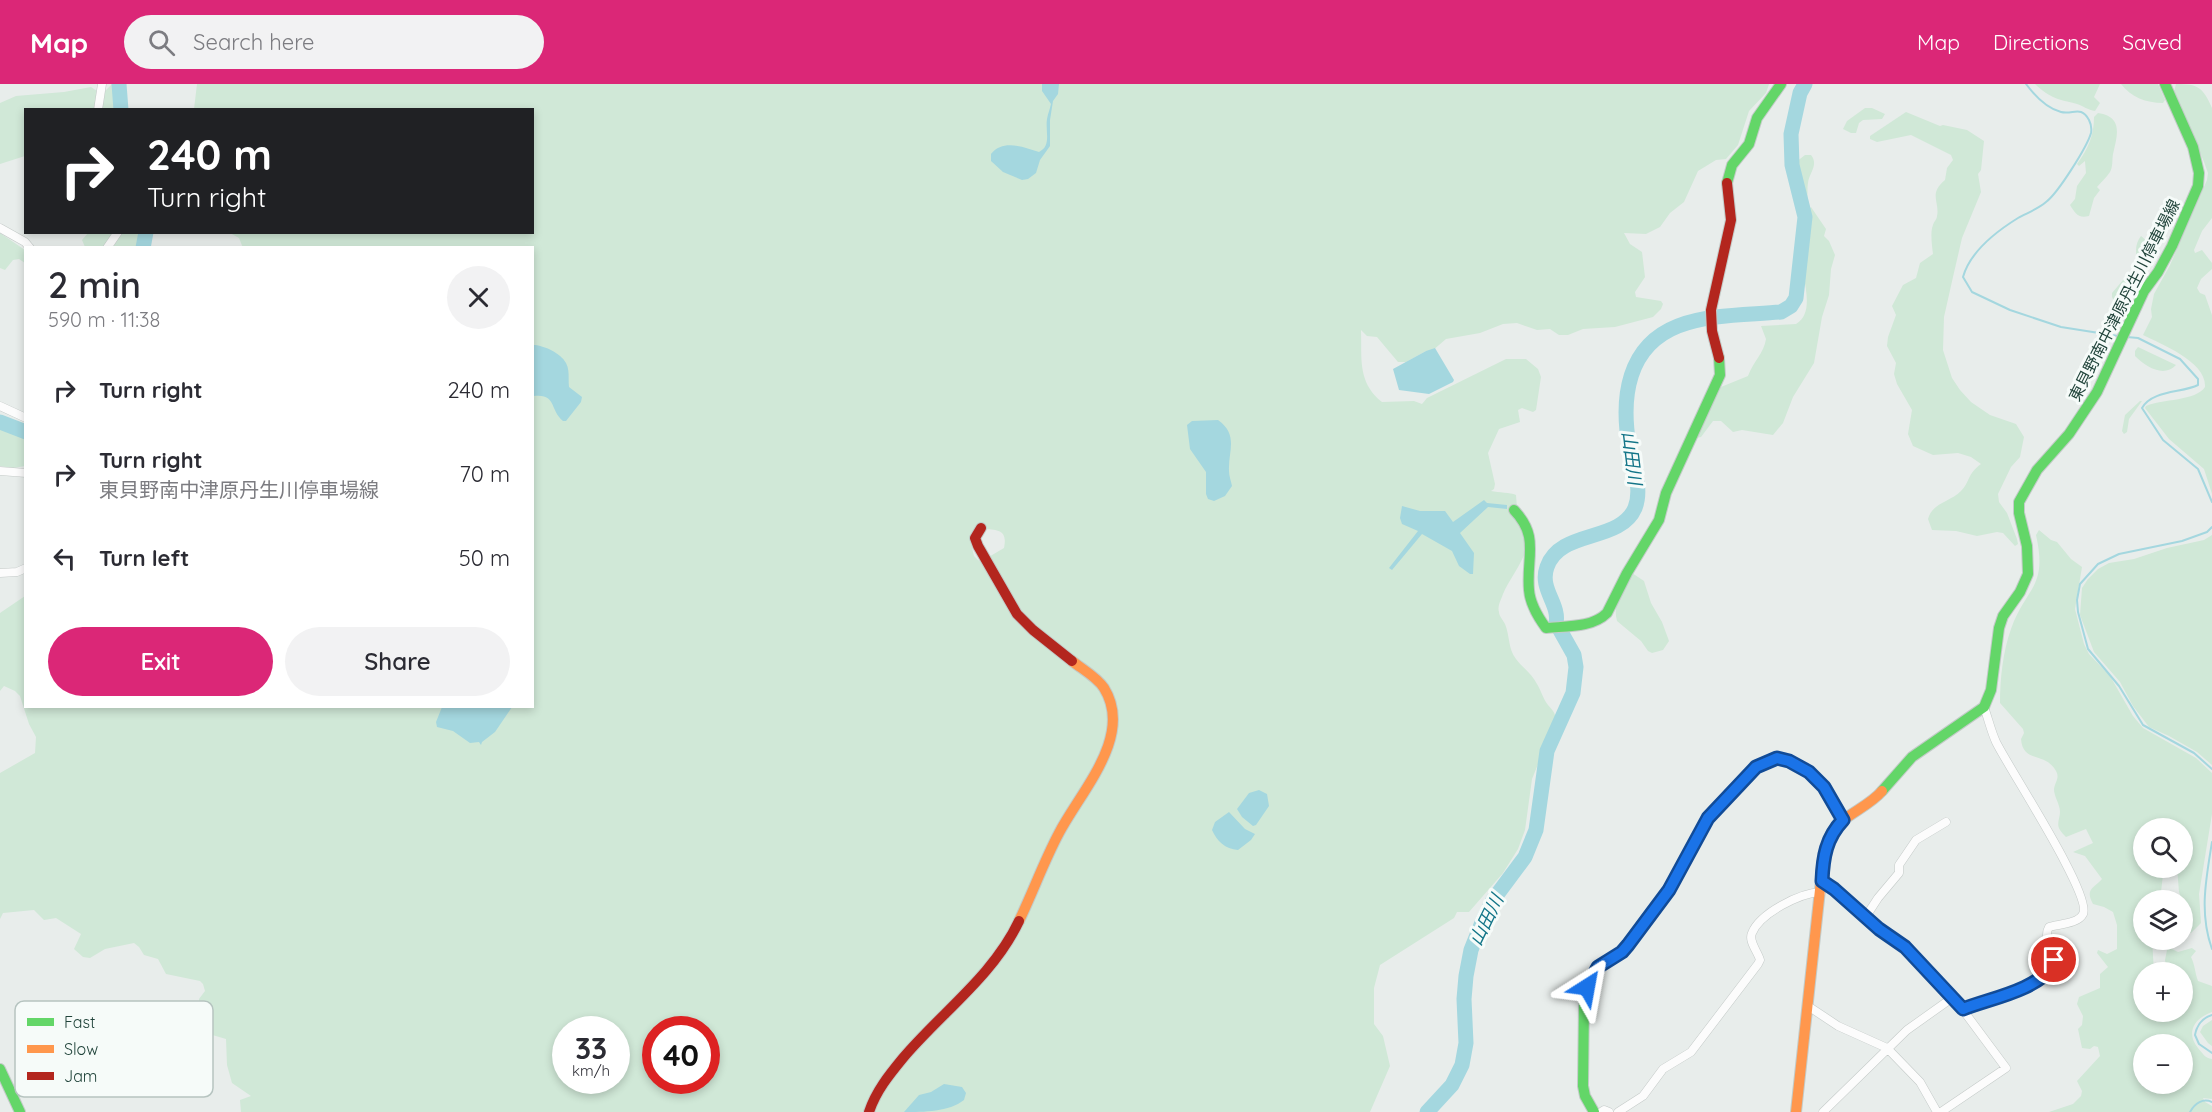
<!DOCTYPE html>
<html lang="en">
<head>
<meta charset="utf-8">
<style>
	:root { --surface:#fff; --page:#f2f2f3; --text:#2b2b33; --muted:#7c7c81; --accent:#db2777 }
	body { margin:0; font-family:Quicksand,"Noto Sans JP",sans-serif; background:var(--page); color:var(--text); height:100vh; display:flex; flex-direction:column; font-size:22px; white-space:nowrap }
	* { box-sizing:border-box; margin:0 }
	p { font-size:20px; color:var(--muted) }
	.icon { flex:none; width:33px; height:33px; fill:none; stroke:currentColor; stroke-width:2; stroke-linecap:round; stroke-linejoin:round }
	.map { position:relative; flex:1; overflow:hidden }
	.details { position:absolute; left:24px; top:162px; width:510px; height:462px; display:flex; flex-direction:column; background:var(--surface); border-radius:0px; box-shadow:0 3px 9px #0003 }
	.details>* { flex:none }
	.top-card { position:absolute; left:24px; top:24px; width:510px; height:126px; border-radius:0px; box-shadow:0 3px 9px #0003; background:#202124; color:#fff; overflow:hidden }
	.controls { position:absolute; left:2133px; top:734px; display:grid; gap:12px }
	.controls a { display:grid; place-items:center; width:60px; height:60px; border-radius:50%; background:var(--surface); box-shadow:0 3px 9px #0003; font-size:30px }
	.speed { position:absolute; left:552px; top:932px; display:flex; gap:12px; font-size:30px; font-weight:700; text-align:center }
	.speed>* { display:grid; place-content:center; width:78px; height:78px; border-radius:50%; background:var(--surface); box-shadow:0 3px 9px #0003; line-height:1 }
	.speed small { font-size:15px; font-weight:400 }
	.speed .limit { border:9px solid #d22; background:#fff; color:#111 }
	.pin { position:absolute; display:grid; place-items:center; width:51px; height:51px; color:#fff; margin:-26px; border:3px solid #fff; border-radius:50%; box-shadow:0 2px 6px #0007 }
	.me { position:absolute; width:66px; margin:-33px; rotate:34deg; stroke-linejoin:round; filter:drop-shadow(0 0 4px #0008) }
	.turn { display:flex; align-items:center; gap:21px; height:126px; padding:0 24px; font-size:27px }
	.turn .icon { width:78px; height:78px; stroke-width:2.5 }
	.turn b { display:block; font-size:42px; line-height:51px }
	.round { display:grid; place-items:center; flex:none; width:63px; height:63px; border-radius:32px; background:var(--page) }
	.summary { display:flex; align-items:center; justify-content:space-between; height:102px; padding:0 24px }
	h1 { font-size:36px; font-weight:600; line-height:45px }
	.button { display:flex; gap:12px; margin-top:auto; padding:12px 24px }
	.button a { flex:1; height:69px; border-radius:36px; background:var(--accent); color:#fff; font-size:24px; font-weight:600; line-height:69px; text-align:center }
	.button a+a { background:var(--page); color:var(--text) }
	ul { padding:0; list-style:none }
	li { display:flex; align-items:center; gap:18px; height:84px; padding:0 24px }
	li div { flex:1 }
	li b { display:block; font-size:22px }
	li em { font-style:normal }
	header { display:flex; align-items:center; gap:36px; box-sizing:border-box; height:84px; padding:0 30px; background:var(--accent); color:#fff }
	header strong { font-size:28px }
	nav { display:flex; gap:33px; margin-inline-start:auto; font-size:21px }
	.search { width:420px; height:54px; background:var(--page); display:flex; align-items:center; gap:15px; box-sizing:border-box; padding:0 21px; border-radius:33px; color:var(--muted); font-size:22px }
	.map>svg:first-child { display:block }
	.green { fill:#d0e8d7; fill-rule:evenodd }
	.water { fill:#a4d7df }
	.lines { fill:none; stroke-linecap:round; stroke-linejoin:round }
	.stream { stroke:#a4d7df; stroke-width:2 }
	.river { stroke:#a4d7df; stroke-width:15 }
	.street-casing { stroke:#c4cac8; stroke-width:9 }
	.fast-casing { stroke:#c3cbc8; stroke-width:12 }
	.slow-casing { stroke:#c3cbc8; stroke-width:12 }
	.jam-casing { stroke:#c3cbc8; stroke-width:12 }
	.street { stroke:#fcfcfc; stroke-width:8 }
	.fast { stroke:#63d668; stroke-width:10 }
	.slow { stroke:#ff974d; stroke-width:10 }
	.jam { stroke:#b3261e; stroke-width:10 }
	.route-casing { stroke:#114b97; stroke-width:15 }
	.route { stroke:#1a73e8; stroke-width:10 }
	.labels { text-anchor:middle; dominant-baseline:central; stroke-width:6; stroke-linejoin:round; paint-order:stroke }
	.street-label { font-size:16px; fill:#21443b; stroke:#f6fbf9 }
	.water-label { font-size:18px; font-style:italic; fill:#137588; stroke:#f6fbf9 }
	.key { fill:#f6fbf9; stroke:#b6c4c0; stroke-width:1.5 }
	.key-label { font-size:16px; fill:#21443b }
</style>
</head>
<body>
<header>
<strong>Map</strong>
<div class="search"><svg class="icon" aria-label="search" viewBox="0 0 24 24"><circle cx="10" cy="10" r="6"/><path d="M15 15l6 6"/></svg>Search here</div>
<nav><a>Map</a><a>Directions</a><a>Saved</a></nav>
</header>
<div class="map">
<svg width="2212" height="1028" viewBox="0 0 2212 1028">
	<rect width="100%" height="100%" fill="#e8edeb"/>
	<path class="green" d="M112 0H118V25H102L105 7Z
		M197 0H1769L1766 9 1749 27 1738 61 1726 75 1716 76 1698 87 1684 118 1670 129 1660 143 1646 150 1624 149 1630 160 1642 168 1645 193 1635 208 1636 213 1661 217 1663 220 1661 225 1653 233 1615 243 1583 245 1568 251H1559L1550 245 1537 246 1517 239 1503 240 1480 249 1446 255 1432 267H1426L1406 278H1398L1377 253 1367 252 1361 246C1362 274 1357 298 1382 318L1414 317 1422 320 1427 314 1506 275H1526L1538 285 1541 293 1536 326 1533 328 1522 324 1518 326 1520 338 1499 345 1488 369 1495 400 1494 405 1491 407C1499 409 1510 408 1516 411L1517 424 1515 429C1547 453 1514 484 1503 510 1501 516 1497 522 1499 528 1499 532 1503 536 1505 540 1510 552 1508 565 1516 575 1523 584 1532 590 1537 600 1541 606 1543 615 1548 621 1553 627 1555 628 1556 636L1532 695 1525 746 1518 765 1503 789 1469 828H1457L1454 834 1380 881 1374 904V940L1383 952 1390 982 1370 1028H869L887 997 918 958 988 889 1003 870 1023 836 1056 758 1109 669 1115 649 1116 629 1110 609 1104 600 1093 588 1034 543 1018 528 987 474 1004 464C1008 445 997 446 983 445L981 442 975 446 972 464 974 472C978 477 983 479 987 484 991 489 994 494 998 499 1010 516 1015 532 1031 547 1051 564 1092 587 1104 608 1111 621 1111 640 1107 653 1098 688 1072 717 1056 749 1036 788 1025 833 999 868 958 925 892 961 866 1028H241L240 1016 251 1012 232 999 227 981 226 955 209 950 200 927 199 915 205 907 203 900 200 897 166 890 158 875 144 871 139 863 134 859 105 865 90 874 83 873 74 865 81 850 56 834 44 836 34 826 3 829 0 835V689L35 669 36 653 29 640 20 612 15 607 4 602 0 607V529L25 512 26 622H532V164H243L239 154 230 149 532 148V26L194 25ZM566 945H616V996H566ZM656 945H706V996H656Z
		M2035 0H2100L2094 13 2100 19 2095 27C2088 26 2083 22 2077 20 2058 15 2051 15 2035 0Z
		M2121 0H2158L2165 16 2163 19C2146 19 2131 13 2121 0Z
		M2176 0C2198 0 2203 3 2212 24V134L2202 147 2194 166 2195 169 2202 166 2212 179V185L2201 195 2197 204 2200 209 2205 211 2212 231V410L2204 385 2169 355 2145 324 2146 322C2162 315 2196 317 2205 303 2207 278 2161 260 2143 251L2152 233 2151 225 2154 210 2170 181 2207 96 2208 89 2204 78 2174 8Z
		M91 3 97 7 94 25 26 26 25 72 0 80V19L16 12 64 8Z
		M1865 24H1872L1885 30 1882 35 1863 36 1859 39 1856 49H1851L1843 45 1847 37Z
		M1906 28 1940 42 1943 41 1967 46 1984 57 1981 86 1978 90 1981 108 1962 154 1953 193 1944 233 1943 266 1952 294 1960 306 1971 318 1990 331 2016 340 2024 353 2020 373 2011 383 1998 410 1999 418 2007 429 2017 455 2018 460 2015 462 2003 449 1997 448 1977 452 1956 447 1932 446 1928 435C1932 419 1950 418 1961 407 1970 398 1967 390 1981 380L1971 373 1958 369 1933 371 1913 362 1908 350 1912 326 1897 300 1894 290 1896 279 1887 262 1888 253 1896 231 1892 222 1903 201 1916 194 1920 179 1933 170C1932 162 1930 148 1933 141 1933 139 1937 135 1937 132 1940 118 1928 110 1945 96L1947 84 1953 76 1951 71 1911 51 1877 58 1870 55V52Z
		M2098 29C2124 33 2117 52 2113 70 2112 76 2113 83 2110 88 2106 94 2101 98 2097 103L2100 106 2094 114 2089 132C2078 135 2075 129 2070 121L2075 115 2077 102 2086 89 2085 77 2079 82 2077 80C2088 65 2094 52 2094 33Z
		M1805 71H1811C1819 81 1809 89 1808 99 1807 105 1808 109 1807 115L1804 117 1795 84 1796 78Z
		M1811 123 1826 145 1824 152 1829 157 1835 171 1831 185 1829 211 1822 233 1814 279 1793 313 1783 339 1773 351 1742 346 1733 348 1721 337H1713L1701 353 1697 354 1696 346 1716 305 1748 292C1753 278 1764 269 1766 255L1761 242 1796 240C1819 227 1798 184 1800 164 1800 157 1804 152 1806 146 1807 139 1807 133 1808 127Z
		M0 149 25 166V179L19 175 13 176 5 186 0 184Z
		M88 149H115L104 163H85L82 156Z
		M122 149H143L140 163H113Z
		M2141 152C2152 160 2151 171 2140 179 2134 172 2135 159 2141 152Z
		M2129 189 2132 190C2134 201 2129 214 2118 220L2115 219 2112 213V209Z
		M2138 263 2176 281C2164 294 2146 283 2135 272V267Z
		M2140 317H2142L2129 335 2127 348 2124 350 2122 347 2125 331Z
		M0 341 25 351V382L13 384 0 382Z
		M2039 446 2051 456 2057 458 2071 475 2082 483 2075 525 2084 560 2089 570 2110 592 2133 632 2143 644 2196 674 2212 689V730L2199 810 2201 839 2191 849 2184 845V824L2179 808 2177 783H2182V744H2144V783H2162L2163 791 2160 816H2144V855H2152L2154 888H2144V927H2182L2183 918 2188 920 2183 913 2182 888H2167L2165 876 2167 866 2170 864 2178 868 2192 864 2196 867 2191 873C2195 881 2195 889 2198 897L2212 902V928C2195 934 2185 948 2198 964 2203 970 2205 974 2212 975V1015L2203 1014 2205 1018 2212 1022V1028H2049L2073 1020 2081 1012 2082 1007 2077 997 2100 972 2098 963 2094 962 2090 965 2082 964 2078 945 2082 941 2083 932 2077 920 2079 913 2100 904V890L2108 883 2097 869 2098 866 2107 870 2117 865V841L2113 828 2104 823 2093 820C2085 805 2093 805 2102 795L2085 772 2073 768 2093 759 2086 745 2066 753C2065 752 2061 748 2060 746 2056 740 2060 734 2060 728 2060 720 2054 713 2054 705 2055 698 2060 694 2056 687 2045 667 2023 680 2021 655L2024 649 2023 645 2000 619C2000 595 2003 567 2011 545 2026 503 2048 504 2036 451ZM2144 960H2182V999H2144Z
		M2212 451V681L2197 668 2169 652 2149 643 2133 622 2120 598 2094 568 2080 531 2082 504 2088 495 2098 485 2109 479 2134 475 2167 464 2204 456Z
		M1632 489 1644 497 1651 519 1662 538 1669 557 1663 566 1652 569 1648 567 1641 557 1617 537C1612 519 1623 504 1632 489Z
		M2212 936V962L2208 959 2200 948 2203 942Z"/>
	<path class="water" d="M1042 0H1059L1058 10 1053 17 1050 36V62L1040 76 1036 89 1028 95 1022 96 1003 88 991 77V70C1003 55 1023 63 1039 68 1052 62 1045 47 1047 35 1048 29 1050 25 1051 20L1042 7Z
		M533 261C543 261 561 269 566 279 570 286 568 295 569 303L582 313 581 318 566 337H563C549 325 557 309 533 312Z
		M1435 264 1454 296 1453 298 1429 310 1399 306 1393 285 1426 267Z
		M1218 336C1239 351 1228 367 1229 387 1229 392 1231 397 1232 402L1225 412 1214 417 1208 415 1206 410V388L1190 365 1187 341 1192 337Z
		M1484 416 1487 419 1507 421V425L1488 423 1460 449 1474 469 1473 490H1470L1459 482 1452 467 1422 450 1392 486 1389 484 1418 447 1402 440 1400 434 1402 422 1420 427H1445L1453 438Z
		M442 623V622L512 623 495 648 482 658 481 661 479 658 470 659 453 647 437 643 436 638Z
		M1259 706 1267 710 1269 722 1256 741 1253 742 1242 733 1237 725 1249 709Z
		M1229 728 1245 745 1255 750 1251 756 1238 766C1225 765 1217 757 1212 746L1215 738Z
		M944 1000 962 1003 966 1009 964 1016C949 1028 924 1028 904 1028L919 1011 931 1008Z"/>
	<g class="lines">
		<path class="stream" d="M2026 0C2035 12 2046 24 2061 28 2073 31 2081 21 2089 36 2091 40 2092 44 2091 49 2087 63 2058 109 2046 118 2038 125 2027 129 2018 134 1997 147 1970 168 1963 193L1972 208 2010 226 2061 243 2118 252
			M2127 253 2138 254 2180 275 2198 295V301C2182 309 2152 306 2142 324L2163 356 2198 385 2212 418
			M2212 443 2207 448 2182 457 2119 470 2098 480 2080 500 2077 516 2078 528 2088 565 2119 602 2143 641 2194 669 2212 685
			M2212 758C2206 795 2199 829 2212 865
			M2212 931C2202 934 2197 940 2195 951L2199 960 2212 969
			M2190 1028C2195 1019 2203 1014 2212 1018"/>
		<path class="river" d="M119 0 121 26
			M143 164 146 148
			M0 338 26 348
			M1427 1028 1452 1001 1462 981 1466 959 1464 915 1466 892 1471 866 1483 836 1493 816 1525 773 1536 746 1547 667 1573 609 1576 583 1574 571 1556 539C1560 520 1539 505 1547 483 1560 445 1620 459 1635 424 1643 403 1632 382 1629 361 1621 314 1627 262 1678 242 1709 230 1748 231 1781 228L1791 222 1796 214 1805 133 1792 81 1791 50 1800 9 1805 0"/>
		<defs>
			<path id="street" d="M98 26 102 0
				M0 144 25 158 30 164
				M107 164 118 148
				M0 322 26 334
				M0 387 26 389
				M0 489 17 488 26 484
				M1822 797 1834 805 1879 845 1905 863 1947 909 1957 918 2006 984 1941 1028
				M1865 834 1878 814 1899 789V781L1916 756 1946 738
				M1808 922 1838 942 1887 964 1920 998 1937 1028
				M1963 925C1985 916 2046 903 2055 879 2052 867 2043 853 2049 843 2059 840 2078 840 2083 830 2093 812 2008 683 1996 658 1991 647 1988 634 1984 623
				M1601 1028 1604 1026 1609 1028
				M1618 1028 1643 1012 1663 985 1691 968 1758 880 1760 876C1758 868 1748 857 1752 849 1760 829 1800 809 1821 808
				M1823 1028 1907 946 1952 914"/>
			<path id="fast" d="M1727 99 1732 81 1749 60 1757 34 1781 0
				M1514 426C1540 453 1526 473 1529 506 1530 520 1538 533 1546 544 1566 542 1592 544 1607 529L1627 489 1659 436 1666 409 1720 291 1719 274
				M1882 707 1912 673 1984 623 1991 606 1999 544 2003 532 2020 508 2028 490 2027 462 2019 429V418L2037 386 2069 350 2097 308 2144 207 2158 188 2172 162 2198 102 2199 89 2193 63 2165 0
				M0 985 20 1028
				M1594 1028 1585 1012 1583 1002 1584 916 1587 903 1598 883 1622 868 1628 861 1669 806 1708 734 1756 683 1777 674 1789 677 1809 688 1824 703 1843 736"/>
			<path id="slow" d="M1019 837C1033 808 1044 777 1059 749 1081 707 1134 652 1104 604 1097 593 1082 585 1072 577
				M1796 1028 1823 778C1825 770 1826 762 1829 754 1838 732 1867 725 1882 707"/>
			<path id="jam" d="M1719 274 1712 247 1711 226 1731 136 1727 99
				M981 444 975 454 978 462 1017 530 1033 546 1072 577
				M869 1028C876 1007 889 991 903 974 942 928 993 892 1019 837"/>
		</defs>
		<use href="#street" class="street-casing"/>
		<use href="#fast" class="fast-casing"/>
		<use href="#slow" class="slow-casing"/>
		<use href="#jam" class="jam-casing"/>
		<use href="#street" class="street"/>
		<use href="#fast" class="fast"/>
		<use href="#slow" class="slow"/>
		<use href="#jam" class="jam"/>
	</g>
	<g class="lines">
		<defs>
			<path id="route" d="M1587 903 1598 883 1622 868 1628 861 1669 806 1708 734 1756 683 1777 674 1789 677 1809 688 1824 703 1843 736C1826 754 1823 773 1822 797L1834 805 1879 845 1905 863 1963 925C1991 914 2035 907 2054 881V876"/>
		</defs>
		<use href="#route" class="route-casing"/>
		<use href="#route" class="route"/>
	</g>
	<g class="labels">
		<g class="street-label">
			<text transform="translate(2124 216) rotate(-63)">東貝野南中津原丹生川停車場線</text>
		</g>
		<g class="water-label">
			<text transform="translate(1632 374) rotate(83)">山田川</text>
			<text transform="translate(1486 836) rotate(-64)">山田川</text>
		</g>
	</g>
	<rect x="15" y="917" width="198" height="96" rx="9" class="key"/>
	<rect x="27" y="934" width="27" height="8" fill="#63d668"/>
	<rect x="27" y="961" width="27" height="8" fill="#ff974d"/>
	<rect x="27" y="988" width="27" height="8" fill="#b3261e"/>
	<g class="key-label">
		<text x="64" y="944">Fast</text>
		<text x="64" y="971">Slow</text>
		<text x="64" y="998">Jam</text>
	</g>
</svg>
<div class="controls">
<a><svg class="icon" aria-label="search" viewBox="0 0 24 24"><circle cx="10" cy="10" r="6"/><path d="M15 15l6 6"/></svg></a>
<a><svg class="icon" aria-label="layers" viewBox="0 0 24 24"><path d="M12 4l9 5-9 5-9-5zM3 14l9 5 9-5"/></svg></a>
<a>+</a>
<a>−</a>
</div>
<div class="speed"><div>33<small>km/h</small></div><div class="limit">40</div></div>
<div class="pin" style="left:2054px;top:876px;background:#d93025"><svg class="icon" aria-label="arrive" viewBox="0 0 24 24"><path d="M6 21V4h12l-3 4 3 4H6"/></svg></div>
<svg class="me" style="left:1587px;top:903px" viewBox="-20 -20 40 40"><path d="M0-17L14 15 0 8-14 15z" fill="#1a73e8" stroke="#fff" stroke-width="4"/></svg>
<div class="top-card">
<div class="turn"><svg class="icon" aria-label="right" viewBox="0 0 24 24"><path d="M7 20v-9h11M14 6l5 5-5 5"/></svg><div><b>240 m</b>Turn right</div></div>
</div>
<section class="details">
<div class="summary"><div><h1>2 min</h1><p>590 m · 11:38</p></div><a class="round"><svg class="icon" aria-label="close" viewBox="0 0 24 24"><path d="M6 6l12 12M18 6L6 18"/></svg></a></div>
<ul>
<li><svg class="icon" aria-label="right" viewBox="0 0 24 24"><path d="M7 20v-9h11M14 6l5 5-5 5"/></svg><div><b>Turn right</b></div><em>240 m</em></li>
<li><svg class="icon" aria-label="right" viewBox="0 0 24 24"><path d="M7 20v-9h11M14 6l5 5-5 5"/></svg><div><b>Turn right</b><p>東貝野南中津原丹生川停車場線</p></div><em>70 m</em></li>
<li><svg class="icon" aria-label="left" viewBox="0 0 24 24"><path d="M17 20v-9H6M10 6l-5 5 5 5"/></svg><div><b>Turn left</b></div><em>50 m</em></li>
</ul>
<div class="button"><a>Exit</a><a>Share</a></div>
</section>
</div>
</body>
</html>
